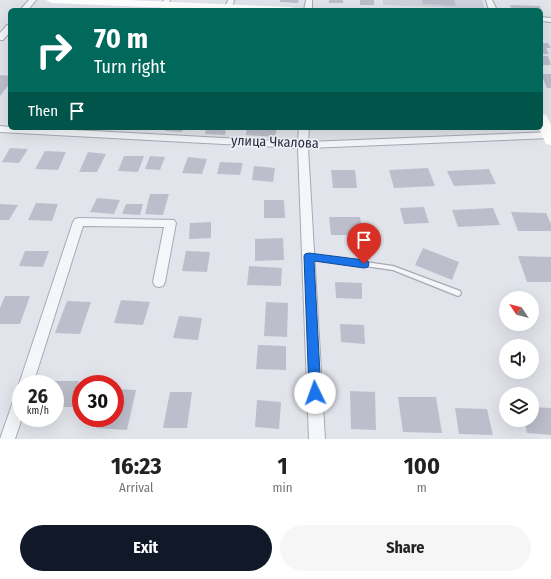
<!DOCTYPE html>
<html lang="en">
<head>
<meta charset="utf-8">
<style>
	:root { --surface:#fff; --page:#f6f6f6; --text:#222; --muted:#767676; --accent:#111827 }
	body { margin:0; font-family:"Fira Sans Condensed",sans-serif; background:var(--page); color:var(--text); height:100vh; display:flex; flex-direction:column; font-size:15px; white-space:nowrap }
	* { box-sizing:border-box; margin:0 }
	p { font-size:13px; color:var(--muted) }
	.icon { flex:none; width:22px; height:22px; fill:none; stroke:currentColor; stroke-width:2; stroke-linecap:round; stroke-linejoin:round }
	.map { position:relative; height:439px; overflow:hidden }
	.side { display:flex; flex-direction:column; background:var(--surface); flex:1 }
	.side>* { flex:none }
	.top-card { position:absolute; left:8px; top:8px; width:535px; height:122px; border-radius:6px; box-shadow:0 4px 16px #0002; background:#00695c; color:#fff; overflow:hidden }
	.needle { width:26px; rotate:305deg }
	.fabs { position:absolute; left:499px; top:291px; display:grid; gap:8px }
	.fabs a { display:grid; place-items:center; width:40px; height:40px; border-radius:50%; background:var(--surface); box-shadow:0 4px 16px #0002; font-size:20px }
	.speed { position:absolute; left:12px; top:375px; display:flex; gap:8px; font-size:20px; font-weight:700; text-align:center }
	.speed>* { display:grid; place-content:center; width:52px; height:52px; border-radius:50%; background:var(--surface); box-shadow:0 4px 16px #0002; line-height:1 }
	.speed small { font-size:10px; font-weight:400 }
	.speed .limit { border:6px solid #d22; background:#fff; color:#111 }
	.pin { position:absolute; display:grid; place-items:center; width:34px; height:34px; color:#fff; margin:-41px -17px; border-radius:50% 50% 50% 0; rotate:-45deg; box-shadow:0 0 4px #0007 }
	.pin .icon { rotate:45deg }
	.me { position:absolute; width:44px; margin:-22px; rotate:357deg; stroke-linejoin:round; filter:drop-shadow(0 0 3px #0008) }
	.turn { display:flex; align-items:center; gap:14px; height:84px; padding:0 20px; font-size:18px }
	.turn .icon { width:52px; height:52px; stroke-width:2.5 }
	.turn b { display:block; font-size:28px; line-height:34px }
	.then { display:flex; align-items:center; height:38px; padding:0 20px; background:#0003; gap:8px; font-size:15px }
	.eta { display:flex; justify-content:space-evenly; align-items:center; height:68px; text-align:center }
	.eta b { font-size:24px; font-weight:700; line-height:28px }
	.cta { display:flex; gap:8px; margin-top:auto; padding:8px 20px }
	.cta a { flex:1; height:46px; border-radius:24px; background:var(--accent); color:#fff; font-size:16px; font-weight:700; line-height:46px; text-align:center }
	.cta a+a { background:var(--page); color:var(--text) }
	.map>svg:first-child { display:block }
	.built { fill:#d0d3dd }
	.building { fill:#bcbfcb }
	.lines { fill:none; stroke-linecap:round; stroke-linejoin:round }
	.lane-casing { stroke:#a7aab5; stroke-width:2.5 }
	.street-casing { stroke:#a7aab5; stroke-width:2 }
	.lane { fill:#f5f6f9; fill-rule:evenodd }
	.street { fill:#f5f6f9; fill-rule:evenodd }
	.secondary { fill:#fff; fill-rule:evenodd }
	.route { fill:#1a73e8; stroke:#114b97 }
	.labels { text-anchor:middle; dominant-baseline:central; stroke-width:3.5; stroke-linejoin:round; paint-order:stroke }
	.street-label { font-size:14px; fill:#292f43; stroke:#f2f3f8 }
</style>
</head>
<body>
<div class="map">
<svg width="551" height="439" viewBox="0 0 551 439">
	<rect width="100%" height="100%" fill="#e2e4eb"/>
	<path class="built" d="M383 0H482L485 9 383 5Z"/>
	<path class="building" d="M280 0H299L298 3 280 2Z
		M329 0H343V3H329Z
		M360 0H374V5H360Z
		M422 0H454L456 6 423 4Z
		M510 5 540 6 541 10H512Z
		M541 43H548L551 48H546L549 54H541Z
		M541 56H548L551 65H541Z
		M541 74H551V88H547Z
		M0 75 10 76V83L0 96Z
		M166 128H183L182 132 165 131Z
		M206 128H226L225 135 205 134Z
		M247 128H277L275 137 246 135Z
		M10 148 28 149 19 163 2 162Z
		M45 151 66 152 58 170 35 169Z
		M88 152 106 154 97 172H79Z
		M124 156H144L138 172 118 171Z
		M150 156 165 157 160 170 145 169Z
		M188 157 207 159 202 174 182 173Z
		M220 162 243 163 240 175 217 174Z
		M254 166 275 168 273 182 252 180Z
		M428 168 435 186 394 188 389 170Z
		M489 169 496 184 454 186 447 171Z
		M331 170H355L357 188H333Z
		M150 194H169L163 215 145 214Z
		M97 198 120 200 114 214 90 212Z
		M264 200H284L285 218H264Z
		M36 203 58 204 52 221 28 220Z
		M0 204 18 205 9 220H0Z
		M126 204H143L140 215 122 214Z
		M424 207 429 223 404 224 400 208Z
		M493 208 500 225 458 227 452 210Z
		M511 212 546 213 551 224V231H518Z
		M329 217H360L363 235H331Z
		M211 222V238L189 239 190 223Z
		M283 238 284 260 255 261V239Z
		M423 248 459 262 452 280 415 265Z
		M25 251H49L43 267 19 266Z
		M186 251 210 252 207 272 182 271Z
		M518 256 551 257V282H527Z
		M249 266 282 268 281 286 247 285Z
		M335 282 362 283V299L336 298Z
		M5 296H30L20 324H0V308Z
		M121 300 150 302 143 325 114 323Z
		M67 301 91 302 80 334 55 333Z
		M266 302 288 303 287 337 264 336Z
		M179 316 202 318 198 340 173 338Z
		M340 324 364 325 365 344 341 342Z
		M258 345 286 346V370L256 369Z
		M51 381H79L72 407H55V384H50Z
		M115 389 136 390 127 430 96 428 99 418H115Z
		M350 391 375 392 376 430 351 429Z
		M170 392H192L187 428H163Z
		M398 397H436L442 433 403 432Z
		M257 400 281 402 279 429 255 427Z
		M532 407 551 408V435L527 433 524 420H532Z
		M455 408 487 409 493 435 459 434Z"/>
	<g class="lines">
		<defs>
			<path id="lane" d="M307 254H309L393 266 460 291 461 293 460 295 458 296 393 270 309 258H307L306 256Z"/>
			<path id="street" d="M29 0H36L28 10H20Z
				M164 0H170L167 10H159Z
				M228 0H234L232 10H224Z
				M306 0H312V10H304Z
				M486 0H492L497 10H489Z
				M541 17 551 18V22L541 21Z
				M7 25H10V32L3 40H0V33Z
				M0 126 10 127V128H37L298 142 299 128H309L308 142 551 132V138L308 148 325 439H309L298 148 0 132Z
				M79 218 174 220 176 223 165 282 163 286 159 287 155 286 153 282 164 227 83 226 33 384H21V389L19 384 73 222 75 219Z
				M21 391 22 418 15 439H0L16 393Z"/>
		</defs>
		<use href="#lane" class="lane-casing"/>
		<use href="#street" class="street-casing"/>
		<use href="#lane" class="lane"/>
		<use href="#street" class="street"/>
		<path class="secondary" d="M46 0H124L291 7 296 10H217L51 3Z
			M541 114 546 115 551 125V145L546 144 539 128H541Z"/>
	</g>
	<path class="route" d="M309 253 364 260 368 261 369 264 368 267 364 268 314 261 321 393 319 397 315 399 311 397 309 393 304 256 305 254Z"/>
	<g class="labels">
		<g class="street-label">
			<text transform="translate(275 142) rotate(2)">улица Чкалова</text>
		</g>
	</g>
</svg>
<div class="fabs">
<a><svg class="needle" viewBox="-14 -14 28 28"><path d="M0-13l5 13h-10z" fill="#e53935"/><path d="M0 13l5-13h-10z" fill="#767676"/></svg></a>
<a><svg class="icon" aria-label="sound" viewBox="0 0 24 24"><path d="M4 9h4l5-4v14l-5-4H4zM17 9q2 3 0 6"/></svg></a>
<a><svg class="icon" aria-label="layers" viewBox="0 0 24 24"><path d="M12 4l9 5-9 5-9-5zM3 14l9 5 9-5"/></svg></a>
</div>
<div class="speed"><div>26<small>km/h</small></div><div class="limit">30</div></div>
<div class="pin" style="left:364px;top:264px;background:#d93025"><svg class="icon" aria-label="arrive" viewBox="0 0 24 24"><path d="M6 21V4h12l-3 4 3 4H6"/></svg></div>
<svg class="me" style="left:315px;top:393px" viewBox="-20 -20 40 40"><circle r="19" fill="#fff"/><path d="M0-13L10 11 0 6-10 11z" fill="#1a73e8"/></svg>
<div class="top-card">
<div class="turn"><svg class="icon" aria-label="right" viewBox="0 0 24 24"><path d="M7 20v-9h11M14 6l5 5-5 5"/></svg><div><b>70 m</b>Turn right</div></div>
<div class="then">Then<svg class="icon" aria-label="arrive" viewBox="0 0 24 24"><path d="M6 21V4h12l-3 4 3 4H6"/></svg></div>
</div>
</div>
<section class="side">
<div class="eta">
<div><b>16:23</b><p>Arrival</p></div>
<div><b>1</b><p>min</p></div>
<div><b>100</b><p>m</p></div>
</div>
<div class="cta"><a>Exit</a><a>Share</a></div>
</section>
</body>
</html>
